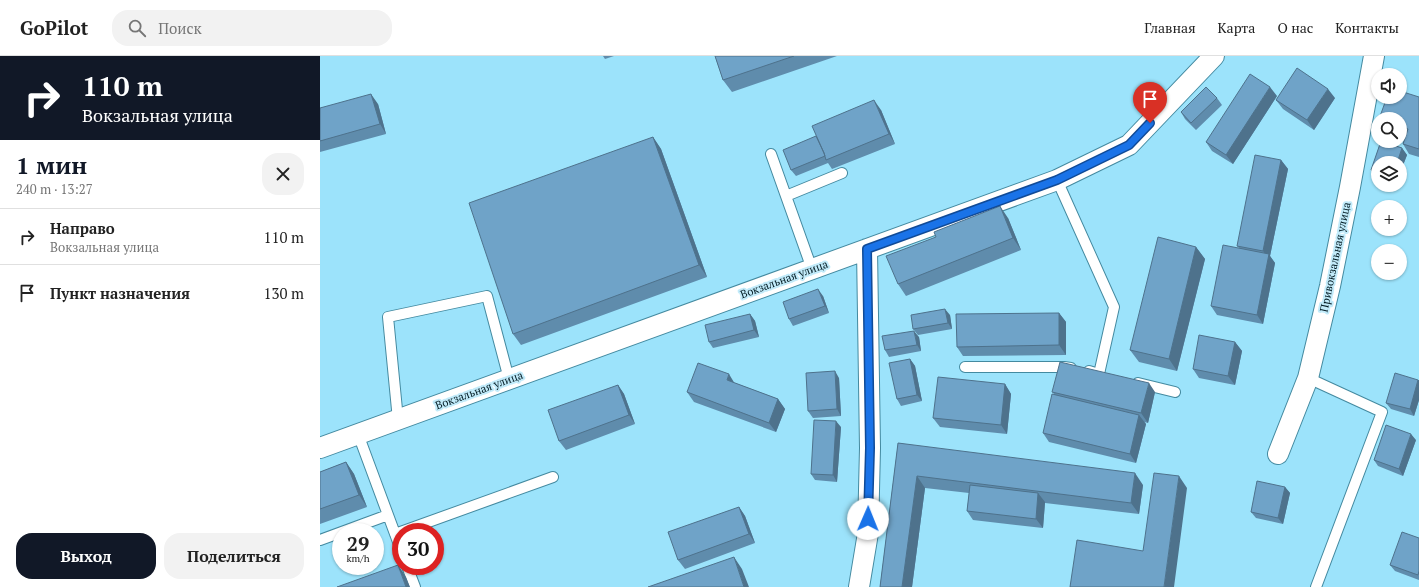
<!DOCTYPE html>
<html lang="ru">
<head>
<meta charset="utf-8">
<style>
	:root { --surface:#fff; --page:#f2f2f2; --text:#222; --muted:#767676; --line:#e0e0e0; --accent:#111827 }
	body { margin:0; font-family:"PT Serif",serif; background:var(--page); color:var(--text); height:100vh; display:flex; flex-direction:column; font-size:15px; white-space:nowrap }
	* { box-sizing:border-box; margin:0 }
	p { font-size:13px; color:var(--muted) }
	.icon { flex:none; width:22px; height:22px; fill:none; stroke:currentColor; stroke-width:2; stroke-linecap:round; stroke-linejoin:round }
	.map { position:relative; flex:1; overflow:hidden }
	.details { display:flex; flex-direction:column; background:var(--surface); width:320px }
	.details>* { flex:none }
	.hud { background:#111827; color:#fff; overflow:hidden }
	.controls { position:absolute; left:1051px; top:12px; display:grid; gap:8px }
	.controls a { display:grid; place-items:center; width:36px; height:36px; border-radius:50%; background:var(--surface); box-shadow:0 1px 3px #0004; font-size:20px }
	.speed { position:absolute; left:12px; top:467px; display:flex; gap:8px; font-size:20px; font-weight:700; text-align:center }
	.speed>* { display:grid; place-content:center; width:52px; height:52px; border-radius:50%; background:var(--surface); box-shadow:0 1px 3px #0004; line-height:1 }
	.speed small { font-size:10px; font-weight:400 }
	.speed .limit { border:6px solid #d22; background:#fff; color:#111 }
	.pin { position:absolute; display:grid; place-items:center; width:34px; height:34px; color:#fff; margin:-41px -17px; border-radius:50% 50% 50% 0; rotate:-45deg; box-shadow:0 0 4px #0007 }
	.pin .icon { rotate:45deg }
	.me { position:absolute; width:44px; margin:-22px; rotate:1deg; stroke-linejoin:round; filter:drop-shadow(0 0 3px #0008) }
	.turn { display:flex; align-items:center; gap:14px; height:84px; padding:0 16px; font-size:18px }
	.turn .icon { width:52px; height:52px; stroke-width:2.5 }
	.turn b { display:block; font-size:28px; line-height:34px }
	.round { display:grid; place-items:center; flex:none; width:42px; height:42px; border-radius:16px; background:var(--page) }
	.summary { display:flex; align-items:center; justify-content:space-between; height:68px; padding:0 16px }
	h1 { font-size:24px; font-weight:800; line-height:30px; color:var(--accent) }
	.cta { display:flex; gap:8px; margin-top:auto; padding:8px 16px }
	.cta a { flex:1; height:46px; border-radius:16px; background:var(--accent); color:#fff; font-size:16px; font-weight:800; line-height:46px; text-align:center }
	.cta a+a { background:var(--page); color:var(--text) }
	ul { padding:0; list-style:none }
	li { display:flex; align-items:center; gap:12px; height:56px; padding:0 16px; border-top:1px solid var(--line) }
	li div { flex:1 }
	li b { display:block; font-size:15px }
	li em { font-style:normal }
	header { display:flex; align-items:center; gap:24px; box-sizing:border-box; height:56px; padding:0 20px; background:var(--surface); border-bottom:1px solid var(--line) }
	header strong { font-size:19px }
	nav { display:flex; gap:22px; margin-inline-start:auto; font-size:14px }
	.search { width:280px; height:36px; background:var(--page); display:flex; align-items:center; gap:10px; box-sizing:border-box; padding:0 14px; border-radius:16px; color:var(--muted); font-size:15px }
	main { display:flex; flex:1; min-height:0 }
	.map>svg:first-child { display:block }
	.lines { fill:none; stroke-linecap:round; stroke-linejoin:round }
	.lane-casing { stroke:#448aa0; stroke-width:12 }
	.street-casing { stroke:#448aa0; stroke-width:22 }
	.lane { stroke:#fff; stroke-width:10 }
	.street { stroke:#fff; stroke-width:20 }
	.wall { fill:#5f8cac }
	.shaded-wall { fill:#4e728c }
	.building { fill:#6fa3c8; stroke:#4e728c }
	.route-casing { stroke:#114b97; stroke-width:10 }
	.route { stroke:#1a73e8; stroke-width:7 }
	.labels { text-anchor:middle; dominant-baseline:central; stroke-width:4; stroke-linejoin:round; paint-order:stroke }
	.street-label { font-size:11px; fill:#001921; stroke:#c2ebfa }
</style>
</head>
<body>
<header>
<strong>GoPilot</strong>
<div class="search"><svg class="icon" aria-label="search" viewBox="0 0 24 24"><circle cx="10" cy="10" r="6"/><path d="M15 15l6 6"/></svg>Поиск</div>
<nav><a>Главная</a><a>Карта</a><a>О нас</a><a>Контакты</a></nav>
</header>
<main>
<section class="details">
<div class="hud">
<div class="turn"><svg class="icon" aria-label="right" viewBox="0 0 24 24"><path d="M7 20v-9h11M14 6l5 5-5 5"/></svg><div><b>110 m</b>Вокзальная улица</div></div>
</div>
<div class="summary"><div><h1>1 мин</h1><p>240 m · 13:27</p></div><a class="round"><svg class="icon" aria-label="close" viewBox="0 0 24 24"><path d="M6 6l12 12M18 6L6 18"/></svg></a></div>
<ul>
<li><svg class="icon" aria-label="right" viewBox="0 0 24 24"><path d="M7 20v-9h11M14 6l5 5-5 5"/></svg><div><b>Направо</b><p>Вокзальная улица</p></div><em>110 m</em></li>
<li><svg class="icon" aria-label="arrive" viewBox="0 0 24 24"><path d="M6 21V4h12l-3 4 3 4H6"/></svg><div><b>Пункт назначения</b></div><em>130 m</em></li>
</ul>
<div class="cta"><a>Выход</a><a>Поделиться</a></div>
</section>
<div class="map">
<svg width="1099" height="531" viewBox="0 0 1099 531">
	<rect width="100%" height="100%" fill="#9ce3fb"/>
	<g class="lines">
		<defs>
			<path id="lane" d="M451 98 492 213
				M737 124 794 251 779 318 769 315
				M466 140 522 117
				M645 311H744L751 312
				M988 322 1062 356 996 531
				M818 327 855 336
				M78 364 68 261 167 240 189 323
				M38 378 81 494
				M75 478 233 421
				M0 484 68 459
				M87 510 95 531"/>
			<path id="street" d="M0 392 737 124 809 89 894 0
				M958 398 988 322 1010 230 1030 131 1054 0
				M539 531 548 477 550 392 547 193"/>
		</defs>
		<use href="#lane" class="lane-casing"/>
		<use href="#street" class="street-casing"/>
		<use href="#lane" class="lane"/>
		<use href="#street" class="street"/>
	</g>
	<path class="wall" d="M283 0H294L285 3Z
		M395 0H517L412 36 403 24Z
		M957 40 913 108 892 95 886 86Z
		M1099 41V101L1089 98 1083 88 1086 79 1080 78V63Z
		M897 42 902 49 876 74 865 63 861 56Z
		M1015 42 994 74 963 53 956 44Z
		M58 48 66 78 0 96V52Z
		M561 54 575 88 512 113 508 107 476 120 471 114Z
		M333 81 341 93 387 221 201 289 193 278Z
		M1061 85 1082 92 1087 99 1080 117V107H1058V121L1055 120 1051 114Z
		M961 104 968 113 950 200 955 207 943 268 897 259 891 250 919 192 917 190Z
		M688 162 701 194 586 240 578 228Z
		M876 191 885 203 857 315 819 306 810 294Z
		M503 240 509 257 473 270 469 263Z
		M739 257 746 266V299L643 300 637 291Z
		M430 258 435 265 439 281 393 292 389 286Z
		M630 259 632 273 598 279 593 273Z
		M599 281 601 295 569 301 565 294Z
		M915 286 922 295 915 329 879 322 873 313Z
		M590 303 595 310 602 345 581 350 577 343Z
		M519 322 521 360 493 362 488 355Z
		M1098 324H1099V344L1094 360 1071 353 1066 347Z
		M415 327 458 343 465 353 456 376 374 346 367 336Z
		M685 328 691 338 687 378 620 371 613 362Z
		M298 329 304 338 315 368 246 394 239 385Z
		M732 336H835L828 367 824 366 826 368 816 407 729 386 723 377 734 338Z
		M521 371 517 426 495 424 491 418Z
		M1096 384 1083 420 1058 410 1054 404Z
		M578 387 823 429 819 458 725 447 723 472 653 464 647 455 649 437 605 432 592 531H560Z
		M26 406 34 418 47 451 0 468V416Z
		M965 431 970 437 963 468 936 462 931 456Z
		M419 451 425 460 435 487 365 513 358 504Z
		M1099 482V524L1075 515 1070 509Z"/>
	<path class="shaded-wall" d="M950 31 957 40 913 108 906 99Z
		M1008 33 1015 42 994 74 987 64Z
		M51 38 58 48 66 78 60 68Z
		M554 44 561 54 575 88 569 78Z
		M333 81 341 93 387 221 379 209Z
		M1082 92 1087 99 1080 117V107H1077Z
		M961 104 968 113 950 200 955 207 943 268 937 259 948 202 943 195Z
		M680 150 688 162 701 194 693 182Z
		M876 191 885 203 857 315 849 303Z
		M498 233 503 240 509 257 505 250Z
		M625 253 630 259 632 273 628 267Z
		M739 257 746 266V299L739 289Z
		M430 258 435 265 439 281 434 274Z
		M594 275 599 281 601 295 597 289Z
		M915 286 922 295 915 329 908 320Z
		M590 303 595 310 602 345 597 339Z
		M515 315 519 322 521 360 517 353Z
		M409 318 415 328 407 324Z
		M1098 324H1099V344L1094 360 1090 353Z
		M829 327 835 336 828 367 821 357Z
		M685 328 691 338 687 378 681 369Z
		M298 329 304 338 315 368 309 359Z
		M458 343 465 353 456 376 449 367Z
		M819 359 826 368 816 407 810 398Z
		M516 365 521 371 517 426 513 419Z
		M1091 378 1096 384 1083 420 1079 413Z
		M26 406 34 418 47 451 39 439Z
		M815 417 823 429 819 458 811 447Z
		M597 420 605 432 592 531H582Z
		M859 420 867 432 854 531H844Z
		M965 431 970 437 963 468 958 462Z
		M718 437 725 446 723 472 716 463Z
		M419 451 425 460 435 487 429 478Z
		M414 501 422 513 429 531H424Z
		M78 509 86 521 90 531H86Z"/>
	<path class="building" d="M395 0H474L403 24Z
		M977 12 1008 33 987 64 956 44Z
		M930 18 950 31 906 99 886 86Z
		M886 31 897 42 871 67 861 56Z
		M1080 35 1099 41V93L1083 88 1088 73 1080 70V63H1059L1067 41H1080Z
		M51 38 60 68 0 85V52Z
		M554 44 569 78 506 104 504 97 492 70Z
		M496 80 504 97 505 100 471 114 463 94Z
		M333 81 379 209 193 278 149 147Z
		M1061 85 1082 92 1077 107H1058V116L1051 114Z
		M935 99 961 104 943 195 917 190Z
		M680 150 693 182 578 228 566 200 616 181 614 176Z
		M838 181 876 191 849 303 810 294Z
		M903 189 949 198 937 259 891 250Z
		M498 233 505 250 469 263 463 246Z
		M625 253 628 267 593 273 591 259Z
		M739 257V289L637 291 636 258Z
		M430 258 434 274 389 286 385 269Z
		M594 275 597 289 565 294 562 280Z
		M879 279 915 286 908 320 873 313Z
		M590 303 597 339 577 343 569 307Z
		M740 306 829 327 821 357 732 336Z
		M378 307 409 318 407 324 458 343 449 367 367 336Z
		M515 315 517 353 488 355 486 317Z
		M1075 317 1098 324 1090 353 1066 347Z
		M618 321 685 328 681 369 613 362Z
		M298 329 309 359 239 385 228 354Z
		M732 338 819 359 810 398 723 377Z
		M494 364 516 365 513 419 491 418Z
		M1066 369 1091 378 1079 413 1054 404Z
		M578 387 815 417 811 447 597 420 582 531H560Z
		M26 406 39 439 0 453V416Z
		M834 417 859 420 844 531H750L757 484 823 495Z
		M937 425 965 431 958 462 931 456Z
		M650 429 718 437 716 463 647 455Z
		M419 451 429 478 358 504 348 476Z
		M1082 476 1099 482V515L1098 519 1070 509Z
		M414 501 424 531H328Z
		M78 509 86 531H17Z"/>
	<g class="lines">
		<defs>
			<path id="route" d="M548 463 550 392 547 193 737 124 809 89 830 67"/>
		</defs>
		<use href="#route" class="route-casing"/>
		<use href="#route" class="route"/>
	</g>
	<g class="labels">
		<g class="street-label">
			<text transform="translate(1015 201) rotate(-78)">Привокзальная улица</text>
			<text transform="translate(464 223) rotate(-20)">Вокзальная улица</text>
			<text transform="translate(159 334) rotate(-20)">Вокзальная улица</text>
		</g>
	</g>
</svg>
<div class="controls">
<a><svg class="icon" aria-label="sound" viewBox="0 0 24 24"><path d="M4 9h4l5-4v14l-5-4H4zM17 9q2 3 0 6"/></svg></a>
<a><svg class="icon" aria-label="search" viewBox="0 0 24 24"><circle cx="10" cy="10" r="6"/><path d="M15 15l6 6"/></svg></a>
<a><svg class="icon" aria-label="layers" viewBox="0 0 24 24"><path d="M12 4l9 5-9 5-9-5zM3 14l9 5 9-5"/></svg></a>
<a>+</a>
<a>−</a>
</div>
<div class="speed"><div>29<small>km/h</small></div><div class="limit">30</div></div>
<div class="pin" style="left:830px;top:67px;background:#d93025"><svg class="icon" aria-label="arrive" viewBox="0 0 24 24"><path d="M6 21V4h12l-3 4 3 4H6"/></svg></div>
<svg class="me" style="left:548px;top:463px" viewBox="-20 -20 40 40"><circle r="19" fill="#fff"/><path d="M0-13L10 11 0 6-10 11z" fill="#1a73e8"/></svg>
</div>
</main>
</body>
</html>
